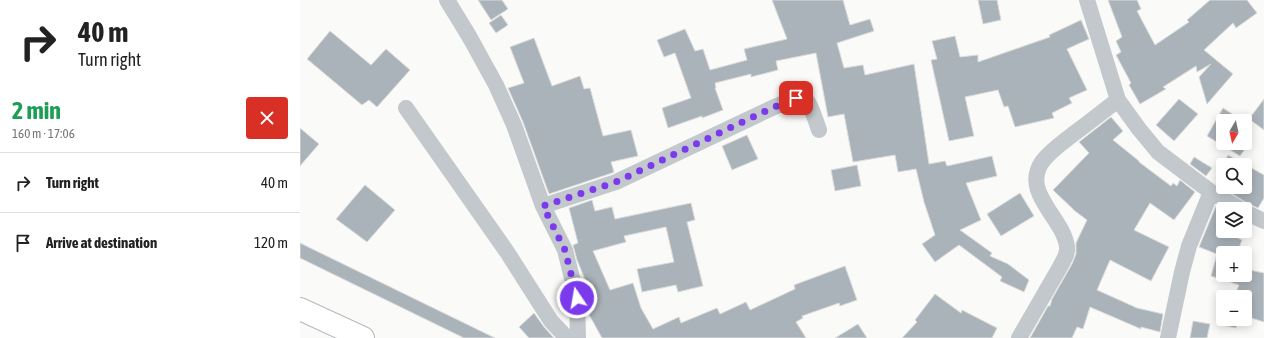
<!DOCTYPE html>
<html lang="en">
<head>
<meta charset="utf-8">
<style>
	:root { --surface:#fff; --page:#f6f6f6; --text:#222; --muted:#767676; --line:#e0e0e0 }
	body { margin:0; font-family:"Asap Condensed",sans-serif; background:var(--page); color:var(--text); height:100vh; display:flex; flex-direction:column; font-size:15px; white-space:nowrap }
	* { box-sizing:border-box; margin:0 }
	p { font-size:13px; color:var(--muted) }
	.icon { flex:none; width:22px; height:22px; fill:none; stroke:currentColor; stroke-width:2; stroke-linecap:round; stroke-linejoin:round }
	.map { position:relative; flex:1; overflow:hidden }
	.drawer { display:flex; flex-direction:column; background:var(--surface); width:300px }
	.drawer>* { flex:none }
	.guide { background:#fff; color:var(--text); overflow:hidden }
	.needle { width:26px; rotate:189deg }
	.fabs { position:absolute; left:916px; top:114px; display:grid; gap:8px }
	.fabs a { display:grid; place-items:center; width:36px; height:36px; border-radius:4px; background:var(--surface); box-shadow:0 2px 10px #0003; font-size:20px }
	.pin { position:absolute; display:grid; place-items:center; width:34px; height:34px; color:#fff; margin:-17px; border-radius:8px; box-shadow:0 2px 6px #0006 }
	.me { position:absolute; width:44px; margin:-22px; rotate:348deg; stroke-linejoin:round; filter:drop-shadow(0 0 3px #0008) }
	.turn { display:flex; align-items:center; gap:14px; height:84px; padding:0 12px; font-size:18px }
	.turn .icon { width:52px; height:52px; stroke-width:2.5 }
	.turn b { display:block; font-size:28px; line-height:34px }
	.round { display:grid; place-items:center; flex:none; width:42px; height:42px; border-radius:4px; background:var(--page) }
	.summary { display:flex; align-items:center; justify-content:space-between; height:68px; padding:0 12px }
	h1 { font-size:24px; font-weight:700; line-height:30px; color:#1e9e55 }
	ul { padding:0; list-style:none }
	li { display:flex; align-items:center; gap:12px; height:60px; padding:0 12px; border-top:1px solid var(--line) }
	li div { flex:1 }
	li b { display:block; font-size:15px }
	li em { font-style:normal }
	main { display:flex; flex:1; min-height:0 }
	.map>svg:first-child { display:block }
	.building { fill:#aab3b9; stroke:#dcdcda }
	.lines { fill:none; stroke-linecap:round; stroke-linejoin:round }
	.highway-casing { stroke:#b4b9bd; stroke-width:24 }
	.street { stroke:#c3c8cc; stroke-width:16 }
	.highway { stroke:#fff; stroke-width:22 }
	.route { stroke:#7c3aed; stroke-width:7; stroke-dasharray:0 12.6 }
</style>
</head>
<body>
<main>
<section class="drawer">
<div class="guide">
<div class="turn"><svg class="icon" aria-label="right" viewBox="0 0 24 24"><path d="M7 20v-9h11M14 6l5 5-5 5"/></svg><div><b>40 m</b>Turn right</div></div>
</div>
<div class="summary"><div><h1>2 min</h1><p>160 m · 17:06</p></div><a class="round" style="background:#d93025;color:#fff"><svg class="icon" aria-label="close" viewBox="0 0 24 24"><path d="M6 6l12 12M18 6L6 18"/></svg></a></div>
<ul>
<li><svg class="icon" aria-label="right" viewBox="0 0 24 24"><path d="M7 20v-9h11M14 6l5 5-5 5"/></svg><div><b>Turn right</b></div><em>40 m</em></li>
<li><svg class="icon" aria-label="arrive" viewBox="0 0 24 24"><path d="M6 21V4h12l-3 4 3 4H6"/></svg><div><b>Arrive at destination</b></div><em>120 m</em></li>
</ul>
</section>
<div class="map">
<svg width="964" height="338" viewBox="0 0 964 338">
	<rect width="100%" height="100%" fill="#fafaf8"/>
	<path class="building" d="M178 0H202L208 9 191 20Z
		M472 0H543L550 25 570 19 574 31 537 43 544 68 563 65 565 75 614 64 629 164 645 161 647 166 692 156 697 176 666 183 681 220 660 230 692 253 690 256 708 264 729 280 724 292 700 281 702 277 659 245 635 262 622 244 635 235 624 202 616 169 598 172 595 155 553 162 544 114 528 117 516 53 476 61 478 70 451 77V74L415 83 416 88H415L423 110 402 118V116L368 128 362 108 391 98 375 53 364 57 357 40 385 29 395 51 403 49 410 70 447 60 444 49 487 39Z
		M678 0H697L701 20 683 24Z
		M808 0H837L841 9 837 11 855 45 889 22 887 20 910 0H947L957 13 936 28 933 23 904 50 933 74 907 104 899 77 911 64 897 72 896 66 863 87 866 89 840 104 829 85 831 83 816 55 821 52 816 41 822 37Z
		M201 15 208 25 196 33 189 23Z
		M781 20 789 39 767 49 787 90 769 98 772 103 752 113 754 118 715 127 708 106 704 107 698 90 665 97 674 136 649 141 631 60 637 59 632 41 655 36 660 57 678 55V62L750 37 749 35Z
		M30 31 71 65 86 49 110 70 77 107 69 100 62 105 7 59Z
		M234 38 252 86 280 76 284 89 290 88 303 136 331 130 338 156 311 162 314 172 312 173 249 194 223 122 208 88 224 83 210 47Z
		M879 99 898 114 874 141 856 125Z
		M964 99V130L949 119Z
		M923 108 943 121H923V143H938L945 149 940 156 907 136Z
		M811 117 823 131 813 140 839 161V162L871 186 873 183 877 186 880 180 895 192 874 220 850 203 834 230 869 247 851 281 810 260 797 290 837 308 863 314 860 332 841 327V329L790 307 783 329 777 327 772 338H730L748 306H750L752 299 772 264 776 254V243L787 220 775 211 753 190 789 153 779 142Z
		M0 128 19 144 0 166Z
		M447 135 458 159 432 170 422 146Z
		M928 155 964 175V198L958 208 947 203 916 184 923 166V187H945V165H923Z
		M894 157 912 168 906 176 890 164Z
		M557 165 561 186 535 191 531 170Z
		M65 185 95 210 67 242 36 219Z
		M720 193 734 216 701 236 687 214Z
		M292 200 295 211 312 207 315 219 391 203 395 220 387 222 403 286 378 292 376 285 342 292 337 269 374 262 366 227 324 236 326 242 293 251 310 290 333 283 341 308 353 329 379 317 381 323 417 308 420 314 446 302 450 310 495 289 494 285 545 266 557 300 540 306 539 303 502 316 503 318 496 322 506 338H302L287 311 293 308 287 300 292 296 277 260 273 245 278 243 269 208Z
		M916 206 923 210V231L942 240 937 253H923V275H945V269L964 273V322L945 316V297H934L939 285 911 276 917 254 899 247Z
		M0 243 195 338H164L0 258Z
		M635 294 661 313 662 310 697 328 692 338H602L617 322 615 320Z
		M234 313 244 327 254 338H229L219 327Z
		M924 319H939L936 328 922 325Z
		M893 321 910 324 907 338H890Z
		M558 324 567 338H535Z"/>
	<g class="lines">
		<defs>
			<path id="highway" d="M0 309 63 338"/>
		</defs>
		<use href="#highway" class="highway-casing"/>
		<path class="street" d="M147 0 169 36 196 85 214 125 243 206 265 250 277 298 278 338
			M787 0 818 100 839 129 858 152 911 192 940 209
			M106 108 207 252 251 321 267 338
			M243 206 316 182 472 108C509 92 506 93 519 130
			M945 212 964 221
			M719 338 760 267C763 261 768 254 767 247 764 218 721 193 742 162 750 151 762 143 772 135 787 124 802 112 818 100
			M868 338 882 272 889 246 911 192"/>
		<use href="#highway" class="highway"/>
	</g>
	<g class="lines">
		<path class="route" d="M277 298 265 250 243 206 316 182 472 108 496 98"/>
	</g>
</svg>
<div class="fabs">
<a><svg class="needle" viewBox="-14 -14 28 28"><path d="M0-13l5 13h-10z" fill="#e53935"/><path d="M0 13l5-13h-10z" fill="#767676"/></svg></a>
<a><svg class="icon" aria-label="search" viewBox="0 0 24 24"><circle cx="10" cy="10" r="6"/><path d="M15 15l6 6"/></svg></a>
<a><svg class="icon" aria-label="layers" viewBox="0 0 24 24"><path d="M12 4l9 5-9 5-9-5zM3 14l9 5 9-5"/></svg></a>
<a>+</a>
<a>−</a>
</div>
<div class="pin" style="left:496px;top:98px;background:#d93025"><svg class="icon" aria-label="arrive" viewBox="0 0 24 24"><path d="M6 21V4h12l-3 4 3 4H6"/></svg></div>
<svg class="me" style="left:277px;top:298px" viewBox="-20 -20 40 40"><circle r="17" fill="#7c3aed" stroke="#fff" stroke-width="3"/><path d="M0-11L8 9 0 5-8 9z" fill="#fff"/></svg>
</div>
</main>
</body>
</html>
